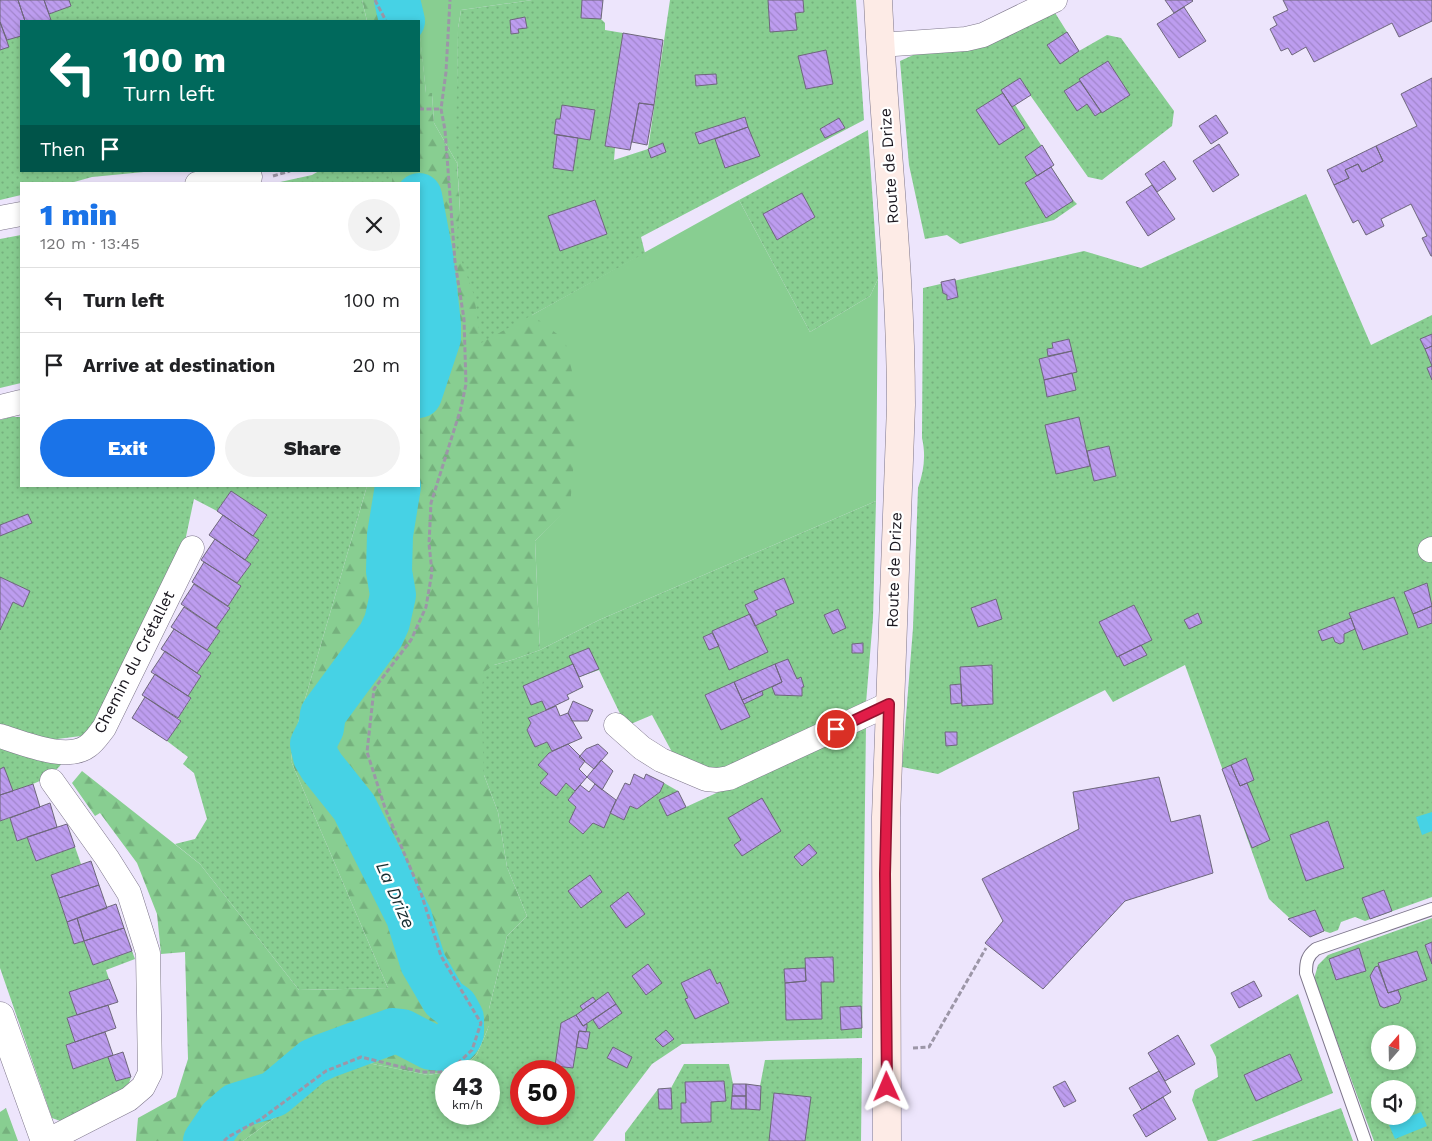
<!DOCTYPE html>
<html lang="en">
<head>
<meta charset="utf-8">
<style>
	:root { --surface:#fff; --page:#f2f2f2; --text:#202124; --muted:#757577; --line:#e0e0e0; --accent:#1a73e8 }
	body { margin:0; font-family:"Work Sans",sans-serif; background:var(--page); color:var(--text); height:100vh; display:flex; flex-direction:column; font-size:19px; white-space:nowrap }
	* { box-sizing:border-box; margin:0 }
	p { font-size:16px; color:var(--muted) }
	.icon { flex:none; width:28px; height:28px; fill:none; stroke:currentColor; stroke-width:2; stroke-linecap:round; stroke-linejoin:round }
	.map { position:relative; flex:1; overflow:hidden }
	.details { position:absolute; left:20px; top:182px; width:400px; height:305px; display:flex; flex-direction:column; background:var(--surface); border-radius:0px; box-shadow:0 2px 8px #0003 }
	.details>* { flex:none }
	.hud { position:absolute; left:20px; top:20px; width:400px; height:152px; border-radius:0px; box-shadow:0 2px 8px #0003; background:#00695c; color:#fff; overflow:hidden }
	.needle { width:32px; rotate:20deg }
	.controls { position:absolute; left:1371px; top:1025px; display:grid; gap:10px }
	.controls a { display:grid; place-items:center; width:45px; height:45px; border-radius:50%; background:var(--surface); box-shadow:0 2px 8px #0003; font-size:25px }
	.speed { position:absolute; left:435px; top:1060px; display:flex; gap:10px; font-size:25px; font-weight:700; text-align:center }
	.speed>* { display:grid; place-content:center; width:65px; height:65px; border-radius:50%; background:var(--surface); box-shadow:0 2px 8px #0003; line-height:1 }
	.speed small { font-size:12px; font-weight:400 }
	.speed .limit { border:8px solid #d22; background:#fff; color:#111 }
	.pin { position:absolute; display:grid; place-items:center; width:42px; height:42px; color:#fff; margin:-21px; border:2px solid #fff; border-radius:50%; box-shadow:0 1px 5px #0007 }
	.me { position:absolute; width:55px; margin:-28px; rotate:359deg; stroke-linejoin:round; filter:drop-shadow(0 0 4px #0008) }
	.turn { display:flex; align-items:center; gap:18px; height:105px; padding:0 20px; font-size:22px }
	.turn .icon { width:65px; height:65px; stroke-width:2.5 }
	.turn b { display:block; font-size:35px; line-height:42px }
	.then { display:flex; align-items:center; height:48px; padding:0 20px; background:#0003; gap:10px; font-size:19px }
	.round { display:grid; place-items:center; flex:none; width:52px; height:52px; border-radius:26px; background:var(--page) }
	.summary { display:flex; align-items:center; justify-content:space-between; height:85px; padding:0 20px }
	h1 { font-size:30px; font-weight:800; line-height:38px; color:var(--accent) }
	.cta { display:flex; gap:10px; margin-top:auto; padding:10px 20px }
	.cta a { flex:1; height:58px; border-radius:30px; background:var(--accent); color:#fff; font-size:20px; font-weight:800; line-height:58px; text-align:center }
	.cta a+a { background:var(--page); color:var(--text) }
	ul { padding:0; list-style:none }
	li { display:flex; align-items:center; gap:15px; height:65px; padding:0 20px; border-top:1px solid var(--line) }
	li div { flex:1 }
	li b { display:block; font-size:19px }
	li em { font-style:normal }
	.map>svg:first-child { display:block }
	.grass { fill:#88ce91 }
	.forest { fill:url(#forest-firs) }
	.garden { fill:url(#garden-dots); fill-rule:evenodd }
	.water { fill:#46d2e5 }
	.lines { fill:none; stroke-linecap:round; stroke-linejoin:round }
	.river { stroke:#46d2e5; stroke-width:46 }
	.building { fill:url(#building-back-hatch); stroke:#6e677b }
	.service-casing { stroke:#7d768a; stroke-width:14 }
	.minor-casing { stroke:#7d768a; stroke-width:25 }
	.tertiary-casing { stroke:#7d768a; stroke-width:29 }
	.secondary-casing { stroke:#7d768a; stroke-width:29 }
	.path { stroke:#9c96a7; stroke-width:3; stroke-dasharray:5 2.5; stroke-linecap:butt }
	.service { stroke:#fff; stroke-width:12 }
	.minor { stroke:#fff; stroke-width:24 }
	.tertiary { stroke:#fff; stroke-width:28 }
	.secondary { stroke:#fdebe6; stroke-width:28 }
	.route-casing { stroke:#92132f; stroke-width:12 }
	.route { stroke:#e11d48; stroke-width:9 }
	.labels { text-anchor:middle; dominant-baseline:central; stroke-width:4.5; stroke-linejoin:round; paint-order:stroke }
	.street-label { font-size:16px; fill:#19161e; stroke:#fff }
	.water-label { font-size:18px; font-style:italic; fill:#172e31; stroke:#fff }
</style>
</head>
<body>
<div class="map">
<svg width="1432" height="1141" viewBox="0 0 1432 1141">
	<defs>
		<pattern id="forest-firs" width="22" height="20" patternUnits="userSpaceOnUse" patternTransform="scale(1.25)"><rect width="22" height="20" fill="#88ce91"/><path d="M5 1l3.5 6h-7zM16 11l3.5 6h-7z" fill="#75b07d"/></pattern>
		<pattern id="garden-dots" width="8" height="8" patternUnits="userSpaceOnUse" patternTransform="scale(1.25)"><rect width="8" height="8" fill="#88ce91"/><path d="M2 2h.1M6 6h.1" fill="none" stroke="#75b07d" stroke-width="1.8" stroke-linecap="round"/></pattern>
		<pattern id="building-back-hatch" width="6" height="6" patternUnits="userSpaceOnUse" patternTransform="scale(1.25)"><rect width="6" height="6" fill="#bd9def"/><path d="M-1 5l2 2M0 0l6 6M5-1l2 2" fill="none" stroke="#a286cc"/></pattern>
	</defs>
	<rect width="100%" height="100%" fill="#ede5fc"/>
	<path class="grass" d="M416 0H532L461 10 458 29 457 163 434 123 432 94 426 93Z
		M739 200 810 332 870 296 878 279 876 501 599 620 540 650 535 541 570 505 532 315Z"/>
	<path class="forest" d="M362 0H416L419 21H367Z
		M419 22 426 93H432L434 123 457 163 460 212 532 315 565 340 579 403 570 506 535 541 540 650 515 659 494 665 484 775 498 812 507 867 527 916 507 936 489 1009V1026L477 1054 466 1065 450 1071 428 1075 363 1062 313 1087 288 1108 243 1141H136L138 1118 176 1097 188 1059 185 952 161 954 157 914 137 863 100 813 95 816 72 783 82 771 200 864 299 990 388 988 291 761 294 737 367 486H419V184H392V171H419Z
		M6 1108 18 1141H0V1112Z"/>
	<path class="garden" d="M0 0H362L367 21H21V171H154L92 177 67 184H21V195L0 200Z
		M532 0H603L601 19 605 23V30L623 33 605 146 615 148 614 160 648 149 670 0H856L864 120 641 237 645 253 481 343 474 295 455 243 460 212 456 143 458 29 461 10Z
		M1052 8 1079 51 1107 35 1121 38 1174 111 1172 126 1102 180 1088 177 1030 95 1015 105 1054 165 1051 167 1073 200 1077 204 1054 220 960 244 947 235 925 239 909 165 900 61 922 51Z
		M868 130 878 279 870 296 810 332 739 200Z
		M319 171H392V184H271L312 175Z
		M1306 194 1371 345 1432 315V897L1365 921 1355 917 1341 922 1338 930 1330 933 1324 931 1310 937 1269 899 1185 665 1113 702 1105 690 938 774 902 767 913 628 918 488C924 471 926 455 922 438L923 288 1084 251 1141 268Z
		M21 235V383L0 388V239Z
		M11 417H21V486H367L294 737 291 761 388 988 299 990 200 864 175 844 195 839 207 819 194 773 183 764 188 757 167 741 181 721 178 718 191 699 188 696 201 676 197 673 211 653 207 650 220 631 216 628 230 608 228 606 241 586 237 583 251 564 245 560 259 540 253 536 267 516 231 491 217 511 194 499 184 546 89 735 49 740 0 727V420Z
		M876 501 873 618 866 703 718 771 672 752 652 715 626 726 599 670 579 677 583 687 567 695 569 699 528 718 531 723 527 730 535 747 547 742 552 751 549 753 538 765 548 774 540 783 556 796 566 783 575 791 568 800 576 807 569 822 583 834 593 823 610 813 624 819 630 806 637 809 660 792 664 783 678 791 686 807 866 724 862 1038 682 1044 652 1064 593 1141H243L288 1108 313 1087 331 1075 363 1062 428 1075 446 1072V1114H489V1071H450L466 1065 477 1054 489 1026V1009L507 936 527 916 507 867 498 812 484 775 481 697 484 672 494 665 515 659 540 650 599 620ZM521 1071H564V1114H521Z
		M0 745 62 763C49 782 21 788 0 795Z
		M10 818 17 841 27 837 36 861 75 847 81 864 52 875 74 944 84 941 93 965 132 951 135 959 106 970 109 979 69 992 77 1015 67 1018 75 1042 66 1045 73 1069 108 1057 116 1081 131 1077 128 1086 63 1122 52 1118 0 968V821Z
		M1432 918V1141H1374L1314 979 1318 965 1328 955ZM1380 1034H1408V1061H1380ZM1380 1089H1408V1116H1380Z
		M1298 994 1333 1093 1216 1141H1208L1192 1100 1195 1090 1218 1077 1216 1057 1210 1045Z
		M862 1058 861 1141H625V1133L658 1089 671 1088 684 1064H729L733 1084 760 1086 765 1060Z
		M1341 1108 1353 1141H1251Z"/>
	<path class="water" d="M1432 812V831L1422 835 1416 817Z
		M1421 1112 1427 1126 1395 1139 1389 1125Z"/>
	<g class="lines">
		<path class="river" d="M397 0 402 21
			M419 196 431 260 438 325V338L419 395
			M206 1141 221 1119 236 1106 274 1094 312 1062 325 1056 393 1031 402 1032 431 1047 440 1048 456 1041 459 1037 461 1033V1018L455 1007 444 999 423 963 409 917 354 807 322 767 316 757 313 744 321 728 323 714 381 635 387 622 393 595 389 571 390 535 398 486"/>
	</g>
	<path class="building" d="M0 0H18L25 21H21V36L7 40 0 22Z
		M18 0H44L51 20 46 21H25Z
		M44 0H69L71 6 49 14Z
		M582 0H603L601 19 581 18Z
		M768 0H803L804 12 795 13 797 30 770 32Z
		M1165 0H1192L1193 1 1174 13Z
		M1283 0H1432V21L1399 37 1392 23 1314 62 1306 47 1292 55 1288 48 1281 51 1270 29 1277 25 1273 17 1288 10Z
		M1184 7 1206 41 1179 58 1157 24Z
		M525 17 527 28 518 29 519 33 511 34 510 20Z
		M0 22 9 47 0 50Z
		M1067 32 1079 51 1060 64 1047 45Z
		M623 33 663 40 654 105 639 103 630 150 605 146Z
		M826 50 833 84 806 89 798 56Z
		M1108 61 1130 95 1102 113 1079 79Z
		M716 74 717 84 696 86 695 75Z
		M1020 78 1031 95 1012 107 1001 90Z
		M1432 78V256H1431L1422 238 1427 236 1411 204 1381 219 1384 226 1366 235 1358 220 1353 223 1334 185 1349 178 1345 170 1358 164 1362 172 1383 161 1376 146 1417 126 1401 94Z
		M1080 81 1101 112 1095 116 1087 104 1077 111 1064 91Z
		M1003 93 1025 128 999 145 976 110Z
		M639 103 654 105 647 145 632 142Z
		M562 105 595 110 590 140 554 134 556 119H560Z
		M1216 115 1228 133 1211 144 1199 126Z
		M745 117 748 127 699 144 695 133Z
		M839 118 845 128 825 138 820 129Z
		M748 127 760 156 725 168 715 139Z
		M557 135 578 138 573 171 553 168Z
		M663 143 666 152 651 158 648 149Z
		M1219 144 1239 175 1213 192 1193 161Z
		M1042 145 1054 165 1037 176 1025 157Z
		M1376 146 1383 161 1362 172 1358 164 1345 170 1349 178 1334 185 1327 170Z
		M1164 161 1176 179 1157 192 1145 174Z
		M1051 167 1073 201 1046 218 1025 183Z
		M1152 185 1175 219 1148 236 1126 202Z
		M802 193 815 217 777 240 763 214Z
		M595 200 607 234 560 251 548 216Z
		M955 279 958 297 947 300V295L943 293 941 282Z
		M1432 334V346L1425 349 1420 339Z
		M1069 339 1072 351 1048 356 1047 349 1053 348 1052 343Z
		M1432 346V380L1427 368 1432 366 1425 349Z
		M1072 351 1077 372 1044 380 1039 359Z
		M1072 373 1076 390 1047 397 1044 380Z
		M1079 417 1090 466 1056 474 1045 425Z
		M1109 446 1116 476 1094 481 1087 451Z
		M231 491 267 515 253 536 217 511Z
		M28 514 32 523 0 536V525Z
		M223 515 259 540 245 560 209 535Z
		M215 539 251 564 237 583 201 560Z
		M204 562 241 586 228 606 192 582Z
		M0 577 30 591 23 607 13 602 0 630Z
		M784 578 794 603 775 611 777 615 755 626 745 605 758 599 754 591Z
		M1427 583 1432 606 1413 614 1404 592Z
		M194 584 230 608 216 628 181 604Z
		M1394 597 1408 634 1363 650 1349 613Z
		M996 599 1002 619 978 627 971 608Z
		M1134 605 1152 640 1117 657 1099 622Z
		M1432 606V623L1418 628 1413 614Z
		M184 607 220 631 207 650 171 627Z
		M838 609 846 628 833 634 824 615Z
		M1198 613 1202 623 1189 629 1184 620Z
		M750 614 768 652 729 670 712 631Z
		M1351 618 1355 629 1344 634V642L1340 644 1335 642 1333 637 1322 641 1318 631Z
		M174 629 211 653 197 673 161 649Z
		M712 633 719 646 709 650 703 637Z
		M863 643V653H852V644Z
		M1141 645 1147 655 1124 666 1119 656Z
		M589 648 599 669 579 677 569 656Z
		M165 651 201 676 188 696 151 672Z
		M788 659 797 679 801 677 804 687H802V696L775 695 772 687 782 682 775 664Z
		M573 664 583 687 567 695 569 699 546 710 542 701 531 705 523 686Z
		M775 664 782 682 742 700 734 682Z
		M992 665 993 704 962 706 960 667Z
		M155 674 191 698 178 718 142 695Z
		M734 682 750 717 721 730 705 695Z
		M961 684 962 703 951 704 950 685Z
		M762 691 763 695 744 704 742 700Z
		M145 697 181 721 167 741 132 718Z
		M573 701 593 710 588 721H572L568 713Z
		M556 706 560 716 568 713 582 738 552 751 547 742 535 747 527 730 531 723 528 718Z
		M945 732H957V745L946 746Z
		M568 744 585 761 579 769 587 777 575 791 566 783 556 796 540 783 548 774 538 765 549 753Z
		M598 744 608 753 594 769 579 757 586 749Z
		M1246 758 1254 780 1240 786 1231 765Z
		M601 760 613 771 602 790 587 777Z
		M1231 765 1240 786 1247 783 1270 840 1252 848 1222 769Z
		M4 767 13 791 0 795V769Z
		M634 774 644 779 646 774 664 783 660 792 637 809 630 806 624 820 610 813 625 783 630 785Z
		M1159 777 1171 822 1200 815 1213 873 1125 901 1043 989 985 943 1003 921 982 879 1079 829 1073 792Z
		M33 784 40 807 0 821V795Z
		M595 784 616 800 604 828 593 823 583 834 569 822 576 807 568 800 580 785 589 792Z
		M678 791 686 807 667 816 659 800Z
		M762 798 781 831 742 856 734 845 741 840 728 818Z
		M50 803 57 827 17 841 10 818Z
		M1328 821 1344 868 1306 881 1290 835Z
		M67 824 75 847 36 861 27 837Z
		M809 844 817 853 802 866 794 857Z
		M91 861 99 885 59 898 51 875Z
		M590 875 602 892 581 908 568 891Z
		M99 885 107 908 67 922 59 898Z
		M1384 890 1392 911 1370 919 1362 898Z
		M628 892 645 914 626 928 610 906Z
		M116 904 124 928 84 941 77 918Z
		M1315 910 1324 931 1310 937 1288 919Z
		M77 918 84 941 74 944 67 922Z
		M124 928 132 951 93 965 84 941Z
		M1432 942V964L1425 945Z
		M1359 948 1366 971 1336 980 1329 959Z
		M1417 951 1427 980 1388 993 1378 963Z
		M833 957 834 982H821L822 1019 786 1020 785 983 806 981 805 958Z
		M648 964 662 983 646 995 632 976Z
		M1378 966 1388 993 1398 990 1401 998 1399 1003 1384 1008 1380 1006 1370 976 1375 967Z
		M805 968 806 981 785 983 784 969Z
		M710 969 717 984 720 982 729 1003 695 1019 685 999 688 998 681 983Z
		M109 979 118 1002 77 1015 69 992Z
		M1254 981 1262 996 1239 1008 1231 993Z
		M608 992 616 1004 583 1026 576 1015Z
		M593 997 596 1001 583 1010 580 1006Z
		M616 1004 622 1013 599 1029 593 1020Z
		M108 1005 116 1028 75 1042 67 1018Z
		M861 1006 862 1028 841 1030 840 1007Z
		M576 1015 583 1026 587 1024V1027L586 1032 579 1031 573 1068 555 1066 561 1023Z
		M666 1030 674 1039 663 1047 655 1039Z
		M579 1031 590 1032 587 1049 576 1047Z
		M105 1032 113 1055 73 1069 66 1045Z
		M1178 1035 1195 1064 1165 1081 1148 1053Z
		M613 1047 632 1057 627 1068 607 1058Z
		M123 1052 131 1077 116 1081 108 1057Z
		M1290 1054 1302 1080 1256 1101 1244 1075Z
		M1159 1071 1171 1092 1142 1110 1129 1088Z
		M724 1081 726 1101 711 1102V1122L681 1123V1103H686L685 1082Z
		M1065 1081 1076 1101 1064 1107 1053 1087Z
		M733 1084H746V1096H732Z
		M746 1084 761 1086 760 1110 746 1109Z
		M671 1088 672 1109H659L658 1089Z
		M774 1093 811 1097 805 1141H769Z
		M732 1096H746V1109H731Z
		M1163 1097 1176 1119 1146 1137 1133 1115Z"/>
	<g class="lines">
		<defs>
			<path id="service" d="M1365 1141 1306 973C1306 962 1307 956 1316 949L1432 909"/>
			<path id="minor" d="M880 45 966 39 983 35 1055 0
				M197 184 250 177
				M0 218 21 214
				M0 407 21 402
				M1430 550 1432 549
				M616 725 642 748 661 760 706 779 717 780 729 778 889 704
				M0 736C23 743 67 762 88 746 95 741 99 734 104 728L192 548
				M47 1141 129 1099 143 1087 150 1073 148 953 129 893 107 858 52 781"/>
			<path id="tertiary" d="M0 1016 45 1141"/>
			<path id="secondary" d="M878 0C884 135 901 269 901 405L886 817 887 1141"/>
		</defs>
		<use href="#service" class="service-casing"/>
		<use href="#minor" class="minor-casing"/>
		<use href="#tertiary" class="tertiary-casing"/>
		<use href="#secondary" class="secondary-casing"/>
		<path class="path" d="M375 0 386 21
			M419 109H441
			M273 176 290 171
			M913 1048 929 1047 986 948
			M224 1141 228 1137 261 1119 326 1071 361 1057 422 1072H441L455 1066 472 1050 481 1023 441 956 421 893 385 808 367 752 374 689 411 640 426 607 432 572 429 544 431 503 461 408 466 384 464 319 455 262 445 130 441 109 446 72 450 0"/>
		<use href="#service" class="service"/>
		<use href="#minor" class="minor"/>
		<use href="#tertiary" class="tertiary"/>
		<use href="#secondary" class="secondary"/>
	</g>
	<g class="lines">
		<defs>
			<path id="route" d="M836 729 889 704 885 874 887 1087"/>
		</defs>
		<use href="#route" class="route-casing"/>
		<use href="#route" class="route"/>
	</g>
	<g class="labels">
		<g class="street-label">
			<text transform="translate(889 166) rotate(-94)">Route de Drize</text>
			<text transform="translate(894 570) rotate(-88)">Route de Drize</text>
			<text transform="translate(134 662) rotate(-63)">Chemin du Crétallet</text>
		</g>
		<g class="water-label">
			<text transform="translate(396 895) rotate(66)">La Drize</text>
		</g>
	</g>
</svg>
<div class="controls">
<a><svg class="needle" viewBox="-14 -14 28 28"><path d="M0-13l5 13h-10z" fill="#e53935"/><path d="M0 13l5-13h-10z" fill="#757577"/></svg></a>
<a><svg class="icon" aria-label="sound" viewBox="0 0 24 24"><path d="M4 9h4l5-4v14l-5-4H4zM17 9q2 3 0 6"/></svg></a>
</div>
<div class="speed"><div>43<small>km/h</small></div><div class="limit">50</div></div>
<div class="pin" style="left:836px;top:729px;background:#d93025"><svg class="icon" aria-label="arrive" viewBox="0 0 24 24"><path d="M6 21V4h12l-3 4 3 4H6"/></svg></div>
<svg class="me" style="left:887px;top:1087px" viewBox="-20 -20 40 40"><path d="M0-17L14 15 0 8-14 15z" fill="#e11d48" stroke="#fff" stroke-width="4"/></svg>
<div class="hud">
<div class="turn"><svg class="icon" aria-label="left" viewBox="0 0 24 24"><path d="M17 20v-9H6M10 6l-5 5 5 5"/></svg><div><b>100 m</b>Turn left</div></div>
<div class="then">Then<svg class="icon" aria-label="arrive" viewBox="0 0 24 24"><path d="M6 21V4h12l-3 4 3 4H6"/></svg></div>
</div>
<section class="details">
<div class="summary"><div><h1>1 min</h1><p>120 m · 13:45</p></div><a class="round"><svg class="icon" aria-label="close" viewBox="0 0 24 24"><path d="M6 6l12 12M18 6L6 18"/></svg></a></div>
<ul>
<li><svg class="icon" aria-label="left" viewBox="0 0 24 24"><path d="M17 20v-9H6M10 6l-5 5 5 5"/></svg><div><b>Turn left</b></div><em>100 m</em></li>
<li><svg class="icon" aria-label="arrive" viewBox="0 0 24 24"><path d="M6 21V4h12l-3 4 3 4H6"/></svg><div><b>Arrive at destination</b></div><em>20 m</em></li>
</ul>
<div class="cta"><a>Exit</a><a>Share</a></div>
</section>
</div>
</body>
</html>
